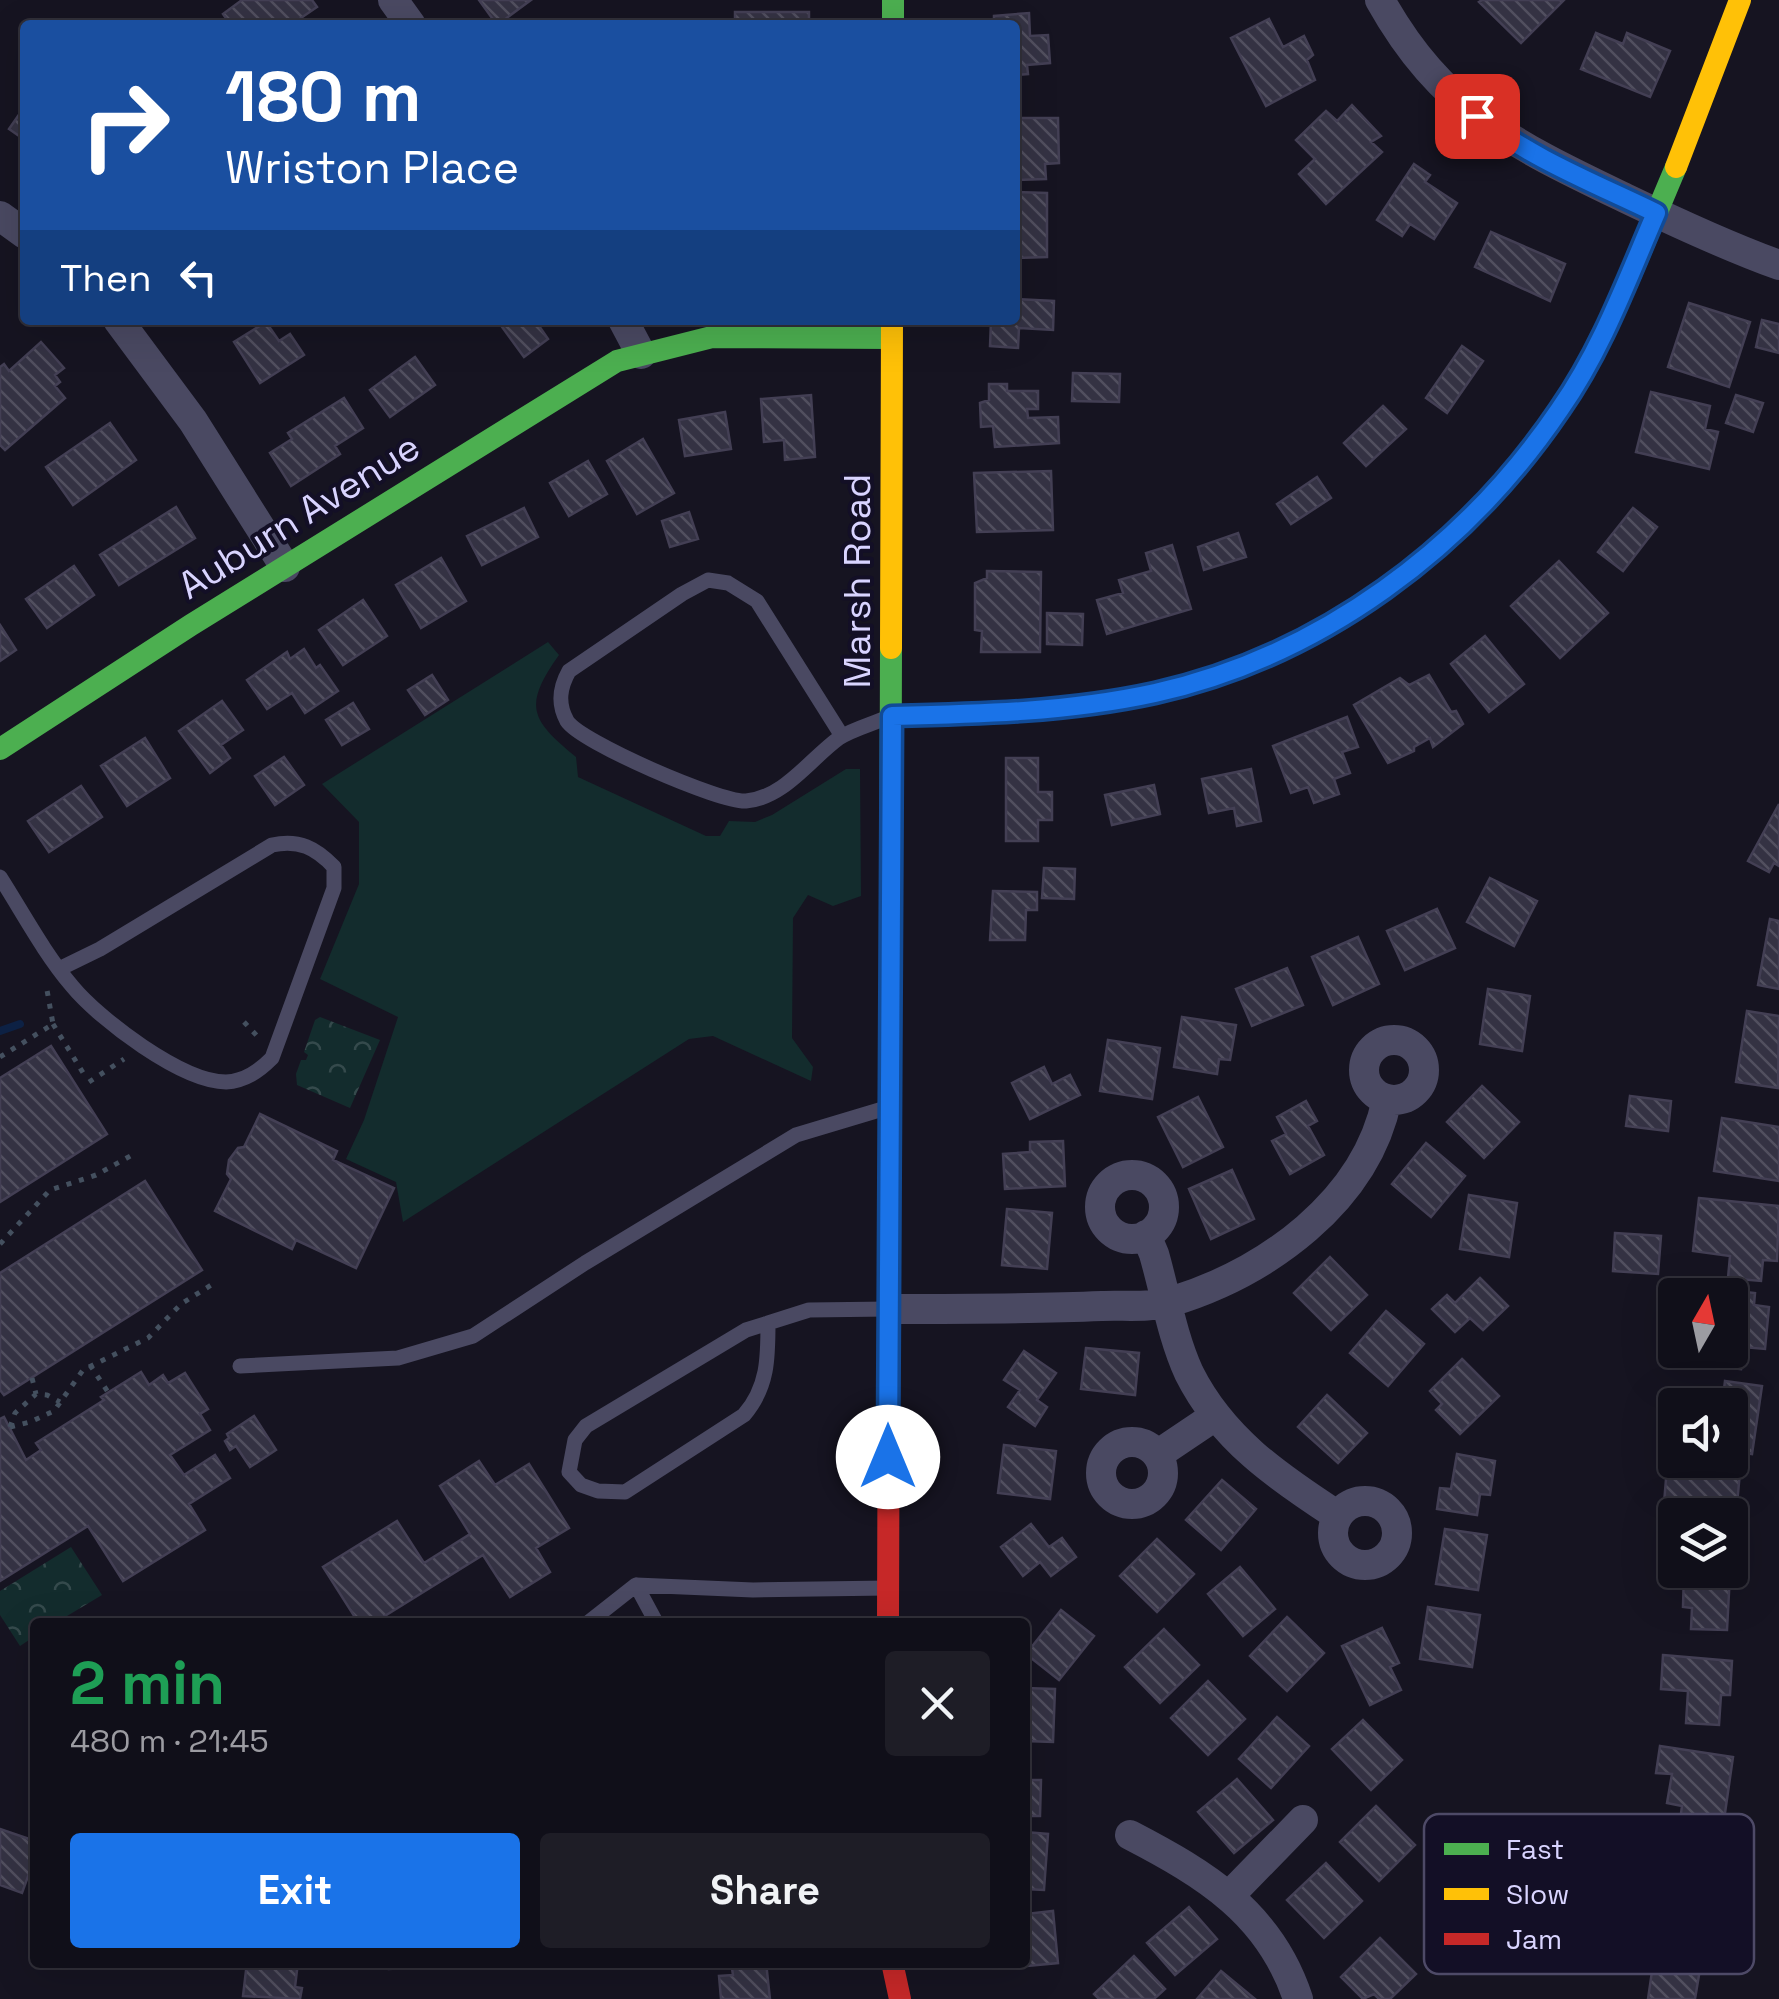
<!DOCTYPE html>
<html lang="en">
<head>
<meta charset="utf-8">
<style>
	:root { --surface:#100f19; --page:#1e1d26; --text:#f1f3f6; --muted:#9c9ca2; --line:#302f38; --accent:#1a73e8 }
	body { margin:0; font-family:"Space Grotesk",sans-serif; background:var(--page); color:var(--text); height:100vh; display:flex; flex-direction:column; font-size:38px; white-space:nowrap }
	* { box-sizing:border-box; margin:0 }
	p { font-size:32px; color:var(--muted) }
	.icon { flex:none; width:55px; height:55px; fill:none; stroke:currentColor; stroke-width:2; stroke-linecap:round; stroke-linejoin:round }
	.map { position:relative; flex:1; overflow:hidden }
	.panel { position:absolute; left:30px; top:1618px; width:1000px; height:350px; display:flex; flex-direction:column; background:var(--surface); border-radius:10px; box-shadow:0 10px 40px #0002,0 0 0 2px var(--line) }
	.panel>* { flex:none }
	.guide { position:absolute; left:20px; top:20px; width:1000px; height:305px; border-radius:10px; box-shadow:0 10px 40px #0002,0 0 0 2px var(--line); background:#1a4fa0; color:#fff; overflow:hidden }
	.needle { width:65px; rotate:9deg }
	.controls { position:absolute; left:1658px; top:1278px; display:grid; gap:20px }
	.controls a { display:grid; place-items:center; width:90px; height:90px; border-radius:10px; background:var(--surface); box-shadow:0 10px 40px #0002,0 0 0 2px var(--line); font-size:50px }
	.pin { position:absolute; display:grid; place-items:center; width:85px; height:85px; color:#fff; margin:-42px; border-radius:20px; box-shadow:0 5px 15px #0006 }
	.me { position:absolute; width:110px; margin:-55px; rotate:0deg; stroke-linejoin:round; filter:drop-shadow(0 0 8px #0008) }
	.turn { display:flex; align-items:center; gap:35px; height:210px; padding:0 40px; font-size:45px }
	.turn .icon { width:130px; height:130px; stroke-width:2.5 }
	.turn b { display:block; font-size:70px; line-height:85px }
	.then { display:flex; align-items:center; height:95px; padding:0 40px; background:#0003; gap:20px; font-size:38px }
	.round { display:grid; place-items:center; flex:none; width:105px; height:105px; border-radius:10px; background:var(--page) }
	.head { display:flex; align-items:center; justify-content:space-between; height:170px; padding:0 40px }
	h1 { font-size:60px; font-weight:800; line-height:75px; color:#1e9e55 }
	.action { display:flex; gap:20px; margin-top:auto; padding:20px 40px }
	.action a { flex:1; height:115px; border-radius:10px; background:var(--accent); color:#fff; font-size:40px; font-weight:800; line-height:115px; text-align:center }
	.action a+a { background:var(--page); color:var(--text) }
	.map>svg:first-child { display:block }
	.grass { fill:#132c2d }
	.park { fill:url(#park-crowns) }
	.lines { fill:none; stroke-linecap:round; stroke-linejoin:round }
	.stream { stroke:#0d2144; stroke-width:8 }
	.building { fill:url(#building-back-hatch); stroke:#433f54; stroke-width:2.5 }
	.path { stroke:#44505f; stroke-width:5; stroke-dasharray:5 8; stroke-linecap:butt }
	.lane { stroke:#4a4962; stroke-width:15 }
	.street { stroke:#4a4962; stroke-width:30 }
	.fast { stroke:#4caf50; stroke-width:22 }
	.slow { stroke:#ffc107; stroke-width:22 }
	.jam { stroke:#c62828; stroke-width:22 }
	.route-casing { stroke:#114b97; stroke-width:25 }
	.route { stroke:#1a73e8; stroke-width:18 }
	.labels { text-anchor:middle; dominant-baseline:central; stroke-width:8; stroke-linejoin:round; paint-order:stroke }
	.street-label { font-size:38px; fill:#d9d4ff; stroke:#130f26 }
	.key { fill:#130f26; stroke:#4e4a67; stroke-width:2.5 }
	.key-label { font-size:28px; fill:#d9d4ff }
</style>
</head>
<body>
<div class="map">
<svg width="1779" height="1999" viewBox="0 0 1779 1999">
	<defs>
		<pattern id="park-crowns" width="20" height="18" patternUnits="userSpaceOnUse" patternTransform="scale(2.5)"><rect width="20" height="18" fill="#132c2d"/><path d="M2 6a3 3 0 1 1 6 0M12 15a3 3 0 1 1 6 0" fill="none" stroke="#354a4c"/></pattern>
		<pattern id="building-back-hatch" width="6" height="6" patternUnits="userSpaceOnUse" patternTransform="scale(2.5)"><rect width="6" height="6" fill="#343243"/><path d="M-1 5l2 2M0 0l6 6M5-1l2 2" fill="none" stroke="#514f5f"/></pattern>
	</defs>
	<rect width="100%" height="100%" fill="#161421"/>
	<path class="grass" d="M548 642 559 655C523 706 530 719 576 757L578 777 706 836H720L729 821 755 822 772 815 846 769H860L861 896 833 906 808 895 793 918 792 1038 813 1067 811 1081 713 1036 689 1039 403 1222 396 1182 346 1159 364 1120 398 1017 320 979 359 884V822L322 784Z"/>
	<path class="park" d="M320 1017 380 1040 350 1108 297 1085 296 1074 301 1060H306L308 1055 304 1052 315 1020Z
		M71 1547 102 1595 57 1622H35V1636L20 1646 0 1615V1591Z"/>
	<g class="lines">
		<path class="stream" d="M0 1031 20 1024"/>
	</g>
	<path class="building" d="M242 0H312L317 7 298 20 302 25H231L223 14Z
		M479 0H531L497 25Z
		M1482 0H1564L1521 43 1479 2Z
		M735 12H809V25H735Z
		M1029 13 1030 36 1048 35 1050 63 1027 65 1028 74 1015 75V25H994V16Z
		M1269 19 1283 47 1304 36 1313 55 1307 60 1315 80 1266 106 1231 38Z
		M1596 33 1623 44 1627 33 1670 51 1650 97 1581 69Z
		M1352 105 1381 136 1371 142 1382 152 1326 204 1299 174 1315 159 1296 140 1326 111 1337 121Z
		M25 106V140L9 129Z
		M1015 118H1058L1059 163 1045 164 1046 179 1015 180Z
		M1414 164 1430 175 1425 182 1457 203 1434 239 1410 224 1402 236 1377 220Z
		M1015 192 1047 193V257L1015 258Z
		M1491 232 1565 264 1550 301 1475 267Z
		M1015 299 1054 301 1053 330 1019 328 1018 348 990 346 991 320H1015Z
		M1689 303 1750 322 1729 387 1668 367Z
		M497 320H535L548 339 524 357Z
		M1762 320 1779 324V353L1756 347Z
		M266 322 279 341 290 334 304 355 260 383 234 342Z
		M41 342 64 368 55 375 60 382 55 386 65 398 5 450 0 445V367L4 364 9 371Z
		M1462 346 1483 361 1447 413 1426 398Z
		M415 357 435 385 390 417 370 390Z
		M1073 373 1120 374 1119 402 1072 401Z
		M989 384H1007V391H1038V409H1027L1028 418 1058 417 1059 443 995 447 993 426 981 427 980 403 989 400Z
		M1651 392 1710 406 1705 429 1718 432 1709 469 1636 452Z
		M811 395 815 457 785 460 784 440 764 442 761 399Z
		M1736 395 1763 403 1753 432 1726 423Z
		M344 398 363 428 335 446 340 454 291 486 270 453 292 439 288 433Z
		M1383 406 1406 429 1366 466 1344 443Z
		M725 412 731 449 685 456 679 420Z
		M110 423 136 460 73 505 46 467Z
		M643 439 674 493 637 514 607 461Z
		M588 461 607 494 569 516 550 483Z
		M1051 471 1053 530 977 532 974 473Z
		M1317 477 1331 498 1291 524 1277 504Z
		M176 507 195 538 119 585 100 555Z
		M524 508 538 537 482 565 467 536Z
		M1633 508 1657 527 1623 571 1598 552Z
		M689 512 698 539 670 547 662 521Z
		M1238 533 1246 557 1204 570 1198 547Z
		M1172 545 1191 609 1107 634 1097 600 1123 593 1119 580 1151 571 1146 553Z
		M441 558 466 601 421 628 396 585Z
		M1559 561 1608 613 1560 658 1511 606Z
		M74 566 94 595 47 628 26 599Z
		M987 571 1041 572 1040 652H981L982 631 975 630V583L987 578Z
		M363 600 387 636 343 665 319 630Z
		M1047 613 1083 614 1082 645 1047 644Z
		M0 625 16 650 0 661Z
		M1485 636 1524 684 1489 712 1451 664Z
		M304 649 316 668 320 665 338 691 305 713 292 693 267 709 247 680 287 652 290 659Z
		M432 675 448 700 425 715 408 690Z
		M1429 675 1451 712 1456 711 1463 724 1433 747 1430 738 1414 747V751L1388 763 1354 705 1400 678 1409 685Z
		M222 701 243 730 221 745 230 758 210 773 179 731Z
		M353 703 369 729 342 745 326 720Z
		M1347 717 1358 747 1342 752 1350 773 1334 779 1339 794 1314 803 1308 787 1291 793 1273 746Z
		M145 738 170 778 127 806 101 766Z
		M284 757 304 785 275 805 255 776Z
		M1006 758H1038V792H1052V820H1038V841H1006Z
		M1251 769 1261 821 1237 826 1234 808 1209 813 1202 779Z
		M1154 785 1160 814 1112 825 1105 795Z
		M81 786 102 817 49 852 28 821Z
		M1779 804V866L1774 863 1769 872 1748 861Z
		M1044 868 1075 869 1074 899 1042 898Z
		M1490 878 1537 901 1514 946 1467 922Z
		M993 891 1037 892V910H1026L1025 940H990Z
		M1437 909 1455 948 1405 970 1387 931Z
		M1770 919 1779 921V989L1758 985Z
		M1358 937 1379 984 1333 1005 1312 957Z
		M1287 968 1303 1005 1252 1026 1236 989Z
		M1488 989 1530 996 1522 1051 1480 1044Z
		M1747 1011 1779 1016 1778 1088 1736 1082Z
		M1182 1017 1236 1025 1230 1060 1219 1059 1217 1074 1174 1067Z
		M1108 1040 1160 1048 1152 1099 1100 1091Z
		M51 1046 107 1134 0 1202V1078Z
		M1044 1067 1052 1084 1070 1075 1080 1095 1030 1119 1012 1083Z
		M1482 1086 1519 1122 1484 1158 1447 1122Z
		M1630 1096 1671 1101 1668 1131 1626 1126Z
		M1198 1097 1223 1147 1183 1167 1158 1117Z
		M1306 1101 1317 1121 1308 1126 1324 1155 1290 1174 1272 1141 1286 1134 1277 1117Z
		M260 1114 337 1151 333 1160 394 1188 356 1268 296 1240 292 1249 215 1211 231 1179 227 1174 229 1160 238 1148 244 1147Z
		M1722 1118 1779 1127V1181L1714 1171Z
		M1063 1141 1065 1186 1005 1189 1003 1154 1030 1152V1142Z
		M1426 1143 1465 1176 1431 1217 1392 1184Z
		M1232 1170 1254 1219 1211 1239 1189 1189Z
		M145 1181 202 1270 4 1395 0 1390V1273Z
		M1469 1195 1517 1203 1509 1257 1460 1249Z
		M1699 1198 1779 1206 1777 1261 1763 1260 1761 1281 1728 1278 1730 1256 1693 1251Z
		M1007 1209 1052 1213 1047 1269 1002 1265Z
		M1615 1233 1661 1236 1658 1274 1613 1271Z
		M1330 1257 1367 1295 1331 1330 1294 1293Z
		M1480 1278 1508 1306 1483 1330 1470 1318 1455 1332 1432 1309 1447 1295 1455 1303Z
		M1720 1289 1755 1293 1754 1305 1769 1307 1765 1349 1743 1347 1741 1369 1713 1366 1715 1350H1730V1295H1720Z
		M1386 1311 1424 1344 1388 1386 1350 1353Z
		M1086 1348 1139 1353 1135 1395 1081 1389Z
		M1024 1351 1056 1373 1037 1400 1047 1407 1035 1426 1008 1407 1020 1390 1004 1380Z
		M1462 1359 1499 1396 1460 1434 1436 1410 1442 1404 1430 1391Z
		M141 1372 149 1385 163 1375 168 1383 185 1373 208 1409 200 1414 210 1430 170 1455 184 1475 215 1455 230 1478 189 1504 205 1530 123 1581 88 1526 0 1581V1419L4 1417 26 1460 41 1450 36 1443 104 1400 101 1397Z
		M1725 1381 1762 1386 1752 1454 1730 1451V1405H1722Z
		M1327 1395 1367 1433 1338 1463 1298 1427Z
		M254 1416 276 1450 250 1467 236 1446 230 1450 225 1441 229 1438 227 1434Z
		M1004 1445 1056 1451 1050 1499 998 1493Z
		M1457 1454 1495 1461 1490 1495 1480 1494 1477 1515 1437 1509 1440 1488 1451 1489Z
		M479 1461 495 1485 529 1464 569 1528 536 1548 550 1572 510 1597 483 1555 375 1622H358L323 1567 397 1521 424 1563 470 1534 440 1486Z
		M1667 1467 1740 1472 1734 1537H1730V1515H1675V1541L1661 1540Z
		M1222 1480 1256 1509 1221 1550 1186 1520Z
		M1031 1524 1049 1547 1062 1538 1076 1557 1051 1576 1040 1562 1023 1576 1001 1547Z
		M1445 1529 1487 1535 1478 1590 1436 1584Z
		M1157 1539 1194 1574 1157 1612 1120 1576Z
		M1240 1567 1275 1609 1243 1636 1208 1594Z
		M1684 1571 1730 1574 1727 1630 1691 1629 1692 1608 1683 1607Z
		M1428 1607 1480 1615 1472 1667 1420 1659Z
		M1061 1610 1094 1636 1059 1680 1026 1654Z
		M1287 1617 1324 1653 1287 1691 1250 1656Z
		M1382 1628 1399 1663 1390 1667 1401 1690 1370 1705 1342 1646Z
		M1164 1629 1199 1665 1160 1703 1125 1667Z
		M1663 1655 1732 1661 1730 1695H1721L1719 1725 1686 1723 1688 1691 1661 1689Z
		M1208 1681 1245 1719 1208 1755 1171 1718Z
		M1025 1688 1055 1689 1053 1742 1025 1741Z
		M1277 1717 1309 1746 1271 1788 1239 1759Z
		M1363 1720 1402 1760 1371 1790 1332 1749Z
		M1660 1746 1733 1757 1723 1827 1680 1821 1682 1806 1667 1803 1672 1774 1656 1773Z
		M1237 1779 1273 1820 1234 1853 1198 1812Z
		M1025 1780H1041L1040 1816H1025Z
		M1376 1806 1415 1845 1379 1881 1340 1842Z
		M0 1829 35 1841V1857L22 1893 0 1885Z
		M1025 1832 1048 1834 1044 1890 1025 1889Z
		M1326 1863 1362 1901 1324 1938 1287 1900Z
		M1189 1907 1217 1939 1175 1975 1147 1943Z
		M1053 1911 1058 1963 1004 1968V1962H1025V1914Z
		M1657 1937 1704 1945 1695 1999H1648Z
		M1380 1938 1416 1974 1390 1999H1379L1374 1994 1363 1999 1341 1977Z
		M1134 1956 1165 1989 1154 1999H1099L1094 1994Z
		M247 1962H298L295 1987 302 1988 300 1999 243 1996Z
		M389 1962H466V1965L389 1969Z
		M731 1962H766L770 1999H721L719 1976 733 1975Z
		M1221 1971 1255 1999H1197Z"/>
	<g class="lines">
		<path class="path" d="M244 1022 259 1038
			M53 1024 85 1076
			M0 1057 53 1024 47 990
			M89 1082 124 1059
			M0 1244 50 1190 96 1175 134 1154
			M90 1365 108 1392
			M32 1378 36 1394
			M10 1427 30 1422 54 1411 83 1370 148 1338 181 1304 216 1282
			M10 1427 15 1413 36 1394 47 1395 60 1402"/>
		<path class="lane" d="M842 736 757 601 728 583 708 580 682 594 569 671C560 687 557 703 567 721 580 742 721 803 746 801 784 798 810 759 839 738 853 729 873 724 888 717
			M0 877C23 913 44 953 72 986 99 1019 182 1082 226 1082 245 1081 259 1071 272 1058L334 888V867C316 848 299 839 272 845L100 949 59 969
			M768 1323C768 1358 768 1387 744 1415L625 1492 598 1491 581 1485 569 1472 575 1440 586 1426 746 1330 809 1310 889 1309
			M240 1366 398 1358 473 1336 585 1263 796 1135 886 1108
			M636 1585 656 1622
			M589 1622 636 1585 753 1590 888 1588"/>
		<path class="street" d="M393 0 411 25
			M1380 0C1442 111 1515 145 1625 198 1675 222 1726 246 1779 265
			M0 216 25 234
			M118 320 193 421 285 567
			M623 320 641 354
			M1364 1070a30 30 0 1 1 60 0a30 30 0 1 1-60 0Z
			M1100 1207a32 32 0 1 1 64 0a32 32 0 1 1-64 0Z
			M1146 1235 1154 1254C1165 1292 1172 1336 1189 1373 1222 1439 1278 1477 1338 1516
			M890 1309C960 1309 1031 1309 1102 1306 1123 1305 1150 1308 1170 1302 1266 1273 1366 1202 1387 1099
			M1101 1473a31 31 0 1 1 62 0a31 31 0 1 1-62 0Z
			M1157 1455 1215 1416
			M1333 1533a32 32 0 1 1 64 0a32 32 0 1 1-64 0Z
			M1130 1835C1205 1874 1270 1913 1298 1999
			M1229 1896 1303 1820"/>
		<path class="fast" d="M893 0V25
			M892 716C980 714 1070 713 1156 693 1327 654 1483 536 1574 387 1617 318 1644 241 1676 167
			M0 749 191 625 617 361 712 337 891 338
			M889 1299 891 648"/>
		<path class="slow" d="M1676 167 1740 0
			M891 648 892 320"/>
		<path class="jam" d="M888 1622 889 1299
			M892 1962 900 1999"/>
	</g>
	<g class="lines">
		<defs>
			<path id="route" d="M888 1457 892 716C980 714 1068 712 1155 693 1321 656 1466 548 1560 409 1602 349 1627 280 1656 213 1594 183 1530 158 1477 116"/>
		</defs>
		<use href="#route" class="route-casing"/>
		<use href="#route" class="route"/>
	</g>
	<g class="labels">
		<g class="street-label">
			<text transform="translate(299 516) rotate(-32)">Auburn Avenue</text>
			<text transform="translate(857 581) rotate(-90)">Marsh Road</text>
		</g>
	</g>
	<rect x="1424" y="1814" width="330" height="160" rx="15" class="key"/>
	<rect x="1444" y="1843" width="45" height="12" fill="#4caf50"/>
	<rect x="1444" y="1888" width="45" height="12" fill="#ffc107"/>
	<rect x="1444" y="1933" width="45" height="12" fill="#c62828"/>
	<g class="key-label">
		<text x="1506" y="1859">Fast</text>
		<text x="1506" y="1904">Slow</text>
		<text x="1506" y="1949">Jam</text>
	</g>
</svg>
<div class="controls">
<a><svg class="needle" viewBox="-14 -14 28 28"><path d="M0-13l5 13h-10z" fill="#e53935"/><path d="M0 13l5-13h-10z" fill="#9c9ca2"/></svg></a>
<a><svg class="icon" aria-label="sound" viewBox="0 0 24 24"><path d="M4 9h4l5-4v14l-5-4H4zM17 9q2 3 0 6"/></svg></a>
<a><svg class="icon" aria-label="layers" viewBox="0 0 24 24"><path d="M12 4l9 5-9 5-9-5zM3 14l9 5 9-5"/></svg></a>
</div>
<div class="pin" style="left:1477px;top:116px;background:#d93025"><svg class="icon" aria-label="arrive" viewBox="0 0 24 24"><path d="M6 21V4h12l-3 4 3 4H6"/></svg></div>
<svg class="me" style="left:888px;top:1457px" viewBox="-20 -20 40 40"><circle r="19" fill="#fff"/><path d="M0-13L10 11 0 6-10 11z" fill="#1a73e8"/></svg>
<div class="guide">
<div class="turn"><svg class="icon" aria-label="right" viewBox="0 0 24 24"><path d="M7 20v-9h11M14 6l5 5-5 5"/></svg><div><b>180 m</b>Wriston Place</div></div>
<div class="then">Then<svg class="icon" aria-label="left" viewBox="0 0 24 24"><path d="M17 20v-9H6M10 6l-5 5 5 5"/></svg></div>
</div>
<section class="panel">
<div class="head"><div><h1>2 min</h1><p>480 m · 21:45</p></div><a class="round"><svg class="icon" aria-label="close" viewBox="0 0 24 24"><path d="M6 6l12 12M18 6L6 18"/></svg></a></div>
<div class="action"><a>Exit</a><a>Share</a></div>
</section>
</div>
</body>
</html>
